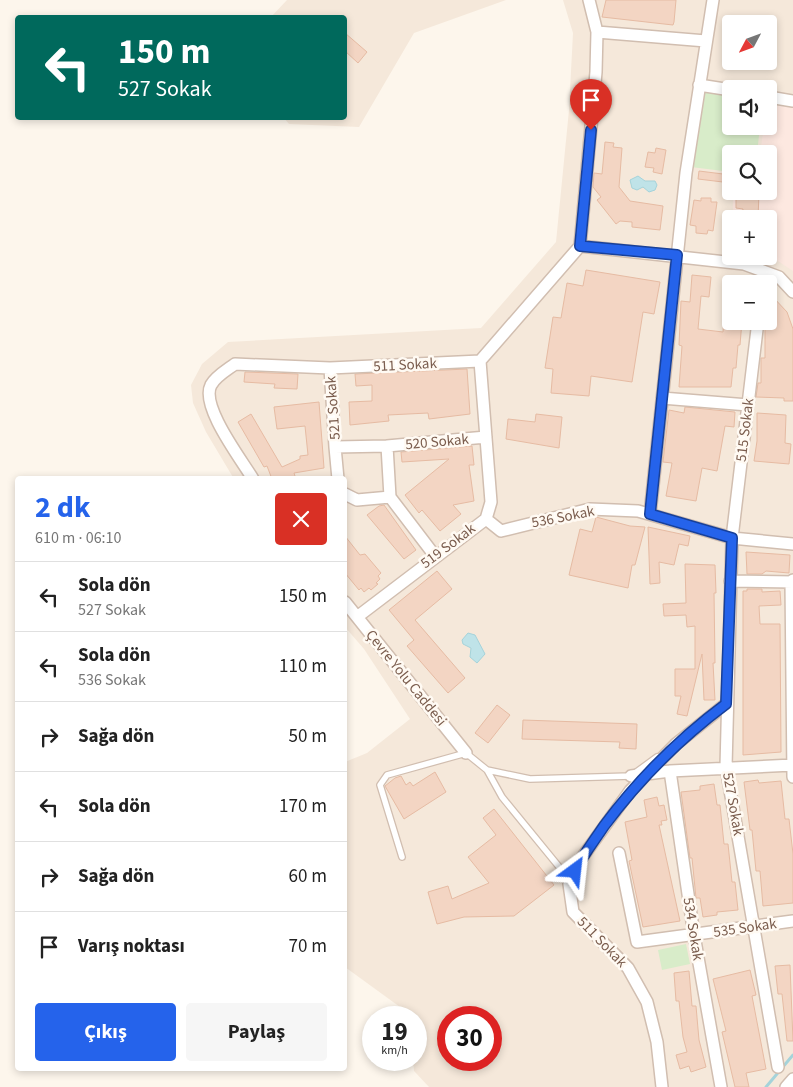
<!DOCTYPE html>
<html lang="tr">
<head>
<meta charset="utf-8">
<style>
	:root { --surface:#fff; --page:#f6f6f6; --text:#222; --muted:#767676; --line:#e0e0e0; --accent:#2563eb }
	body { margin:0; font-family:"Source Sans 3",sans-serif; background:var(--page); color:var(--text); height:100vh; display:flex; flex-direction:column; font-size:19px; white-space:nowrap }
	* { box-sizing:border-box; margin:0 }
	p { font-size:16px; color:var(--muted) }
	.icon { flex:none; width:28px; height:28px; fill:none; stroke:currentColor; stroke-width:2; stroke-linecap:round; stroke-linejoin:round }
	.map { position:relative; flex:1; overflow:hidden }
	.panel { position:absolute; left:15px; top:476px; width:332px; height:595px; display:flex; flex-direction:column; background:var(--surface); border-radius:5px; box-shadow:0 2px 8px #0003 }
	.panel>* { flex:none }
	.top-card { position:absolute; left:15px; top:15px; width:332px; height:105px; border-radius:5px; box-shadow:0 2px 8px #0003; background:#00695c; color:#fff; overflow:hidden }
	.needle { width:32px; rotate:229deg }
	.controls { position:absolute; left:722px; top:15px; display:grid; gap:10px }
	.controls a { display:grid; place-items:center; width:55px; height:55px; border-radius:5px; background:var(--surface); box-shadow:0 2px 8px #0003; font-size:25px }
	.speed { position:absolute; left:362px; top:1006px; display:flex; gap:10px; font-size:25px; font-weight:700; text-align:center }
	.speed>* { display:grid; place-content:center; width:65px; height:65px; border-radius:50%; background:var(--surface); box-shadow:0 2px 8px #0003; line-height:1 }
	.speed small { font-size:12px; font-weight:400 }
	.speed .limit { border:8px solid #d22; background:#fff; color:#111 }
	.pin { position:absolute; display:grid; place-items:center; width:42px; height:42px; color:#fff; margin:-51px -21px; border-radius:50% 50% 50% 0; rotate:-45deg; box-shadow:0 0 5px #0007 }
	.pin .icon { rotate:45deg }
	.me { position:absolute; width:55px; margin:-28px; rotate:30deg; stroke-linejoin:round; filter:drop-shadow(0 0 4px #0008) }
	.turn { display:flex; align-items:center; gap:18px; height:105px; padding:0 20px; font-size:22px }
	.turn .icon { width:65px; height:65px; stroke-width:2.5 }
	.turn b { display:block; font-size:35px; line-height:42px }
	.round { display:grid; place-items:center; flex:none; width:52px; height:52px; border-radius:5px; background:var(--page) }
	.head { display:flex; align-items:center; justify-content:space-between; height:85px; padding:0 20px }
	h1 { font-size:30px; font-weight:700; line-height:38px; color:var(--accent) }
	.primary-button { display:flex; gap:10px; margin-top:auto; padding:10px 20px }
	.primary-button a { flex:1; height:58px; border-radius:5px; background:var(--accent); color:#fff; font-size:20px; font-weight:700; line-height:58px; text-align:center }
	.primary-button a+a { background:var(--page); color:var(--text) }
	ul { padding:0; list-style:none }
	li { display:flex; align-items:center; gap:15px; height:70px; padding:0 20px; border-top:1px solid var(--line) }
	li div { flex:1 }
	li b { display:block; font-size:19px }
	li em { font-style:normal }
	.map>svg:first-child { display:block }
	.residential { fill:#f5e8da; fill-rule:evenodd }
	.commercial { fill:#fde8e0 }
	.green { fill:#d8ecc9 }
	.water { fill:#bfe3e8; stroke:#a5d3da }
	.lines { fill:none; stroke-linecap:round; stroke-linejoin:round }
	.stream { stroke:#a5d3da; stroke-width:3 }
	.building { fill:#f3d5c3; stroke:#e6bba3 }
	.lane-casing { stroke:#d1beb0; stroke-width:8 }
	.street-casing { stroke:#d1beb0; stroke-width:14 }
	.lane { stroke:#fff; stroke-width:5.5 }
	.street { stroke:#fff; stroke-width:11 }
	.route-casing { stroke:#184099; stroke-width:12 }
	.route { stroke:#2563eb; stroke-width:9 }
	.labels { text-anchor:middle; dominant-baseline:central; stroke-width:5; stroke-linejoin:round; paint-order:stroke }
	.street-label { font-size:15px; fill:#7a5c4d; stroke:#fffaf3 }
</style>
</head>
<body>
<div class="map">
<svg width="793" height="1087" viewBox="0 0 793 1087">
	<rect width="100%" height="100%" fill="#fdf6ec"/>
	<path class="residential" d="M287 0H506L414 33 359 127 289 124 284 118H345V18H270Z
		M563 0H793V1087H429L414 1071 413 1060H416V1018L411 1017V1015L345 967V762L367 753 410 719 364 649 345 627V479H234L206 432 193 403 191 385 202 364 228 342 481 328 556 242 569 110 573 33ZM731 24H769V61H731ZM731 89H769V126H731ZM731 154H769V191H731ZM731 219H769V256H731ZM731 284H769V321H731ZM449 1018H491V1060H449Z"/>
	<path class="commercial" d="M769 102 793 106V271L769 255V219H733V192L769 191V154H760L764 126H769Z"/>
	<path class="green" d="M701 90 731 95V126H760L757 154H731V172L691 167Z
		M686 944 690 964 662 970 658 950Z"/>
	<path class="water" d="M638 176 645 181H655L657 185 655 190 649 192 643 187 637 190 632 188 630 180Z
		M468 633 475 635 485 654 477 663 470 657 471 648 463 644 462 640Z"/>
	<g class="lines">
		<path class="stream" d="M766 1087 793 1055"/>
	</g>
	<path class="building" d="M606 0H676L674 22 673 25 602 17Z
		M345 33 367 52 358 63 345 51Z
		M605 142 614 143 613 147 622 148 619 187 630 201 663 206 660 230 632 227V222L620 221 616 224 597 200 601 197 593 187 594 173 602 174Z
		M656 148 666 150 662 174 653 172 654 168 645 167 648 152 655 153Z
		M699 171 731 175V183L698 179Z
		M759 193 758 219H742L743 209 736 208V197L753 198Z
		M701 198H711V202H717L713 231 708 230 707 234 696 233V226L690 225 694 200 701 201Z
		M586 270 660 282 654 314 643 312 632 382 591 376 589 396 551 393 553 369 545 368 553 317 561 318 567 283 583 286Z
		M692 275 711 277 709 297 701 296 698 329 723 332 725 298 731 299V321H742L740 345H738L736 368H733L731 387H679L682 346 679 345 681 301 690 302Z
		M772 296 787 312 793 329V401H784V398L756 397 758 383H761V358H765V327H770Z
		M467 369 470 414 429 419 428 413 388 415 389 421 350 425 349 402 372 401V385L356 386 355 374Z
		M245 372 298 374 297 389 274 388 275 384 244 382Z
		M319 402 324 468 294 473 296 479H272L267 466 264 467 238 422 251 414 282 467 300 459V456L308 455 305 426 277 429 274 407Z
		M685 407 735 412 734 427 725 426 717 471 702 468 696 501 666 496 672 463 663 462 669 410 684 413Z
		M757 413 786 415 785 443 791 444 789 464 754 461 757 441Z
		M536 414 562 417 559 448 506 439 508 419 535 422Z
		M472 446 474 465H469L474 501 453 505 461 514 440 531 422 510 419 513 405 495 449 459 402 462 401 452Z
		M384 505 416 550 404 559 367 515 379 506Z
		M596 517 630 526 645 527 635 565H632L628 588 569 575 580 529 592 532Z
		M648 527 690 536 688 546 679 544 674 565 659 562 660 583 650 584Z
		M345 536 360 555 365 554 381 573 378 576 380 579 376 583 378 584 371 590 369 588 364 592 361 588 359 590 345 573Z
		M746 552 790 555 789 573 766 571 762 574H747Z
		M685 564 715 565 716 593H714L715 663H713L715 700H704L702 654 687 716 677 714 681 696H675V669H695V626L687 627 686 615 664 616 663 604 686 603Z
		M437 571 452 589 415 620 465 678 448 693 407 646 414 640 389 610Z
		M747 589H762V592L780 591 781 605 759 606 760 624H780L781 752 743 755V591H747Z
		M497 705 510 715 488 743 475 733Z
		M523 720 637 724 636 749 619 748 620 742 522 739Z
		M435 772 446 792 404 819 385 786 395 778 401 776 406 785 410 782 413 786Z
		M758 780 759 783 781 781 785 819H789L793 854V903L763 906 760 871H756L752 830H750L744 782Z
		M714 784 717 805H720L724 844H728L732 882H735L738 910 717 912V915L703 917 700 898H696L692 858H690L681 792 700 790V786Z
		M657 797 659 806 664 805 667 820 661 821 662 825H659L680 921 643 927 629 861 632 860 625 822 647 817 644 800Z
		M494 809 554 885 514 916 464 917 437 924 428 892 448 886 452 899 489 883 468 857 496 835 483 818Z
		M790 965 793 1041H787L782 994H778L775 966Z
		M750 970 756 995 752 996 766 1069 746 1073 749 1087H735L722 1032 726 1031 713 979Z
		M689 971 692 1006H696L699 1040 706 1067 691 1072 689 1066 680 1069 676 1055 687 1052 683 1037 679 1001H676L674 973Z"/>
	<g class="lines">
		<defs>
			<path id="lane" d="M487 770 502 797 560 868
				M402 857 380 785 387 775 466 753 487 770 530 779 631 776 657 757"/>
			<path id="street" d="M597 32 706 41
				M699 85 731 90
				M769 97 793 101
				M580 246 744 264 779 277 793 292
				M758 321 732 538 726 767 778 1067
				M480 361 580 246 596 72 597 32 589 0
				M330 368 335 447
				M662 398 748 405
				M387 446 486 437
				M253 479C241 459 200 406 211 385 216 376 227 370 235 364L330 368 480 361
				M338 479 335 447 387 446 390 497 357 500 345 494
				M390 497 435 556
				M650 514 686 173 713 0
				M486 519 501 531 590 509 638 511 732 538 793 544
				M793 580 791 582 793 777
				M730 581 793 582
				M345 602 466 753
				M357 617 486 519 491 502 480 361
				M670 771 694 935 721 1087
				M631 776 670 771 793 765
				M619 853 637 942 793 921
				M662 1087 657 1042 647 1002 628 968 573 912 569 884 581 859 630 791 676 744 726 704
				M786 1087 793 1079"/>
		</defs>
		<use href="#lane" class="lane-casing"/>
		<use href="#street" class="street-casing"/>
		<use href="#lane" class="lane"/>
		<use href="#street" class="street"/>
	</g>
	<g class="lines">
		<defs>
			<path id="route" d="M575 871C583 855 594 841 604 826 639 779 679 739 726 704L732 538 650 514 677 255 580 246 591 130"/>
		</defs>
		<use href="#route" class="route-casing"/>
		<use href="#route" class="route"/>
	</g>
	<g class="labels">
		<g class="street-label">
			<text transform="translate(405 365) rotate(-3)">511 Sokak</text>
			<text transform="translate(333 408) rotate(-94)">521 Sokak</text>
			<text transform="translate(745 430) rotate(-83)">515 Sokak</text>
			<text transform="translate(437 442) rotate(-5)">520 Sokak</text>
			<text transform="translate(563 517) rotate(-11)">536 Sokak</text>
			<text transform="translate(448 546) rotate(-37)">519 Sokak</text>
			<text transform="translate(406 678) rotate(51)">Çevre Yolu Caddesi</text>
			<text transform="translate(733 804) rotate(80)">527 Sokak</text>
			<text transform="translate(745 928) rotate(-8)">535 Sokak</text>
			<text transform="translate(693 929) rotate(81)">534 Sokak</text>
			<text transform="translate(602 942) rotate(46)">511 Sokak</text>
		</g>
	</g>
</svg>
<div class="controls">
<a><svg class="needle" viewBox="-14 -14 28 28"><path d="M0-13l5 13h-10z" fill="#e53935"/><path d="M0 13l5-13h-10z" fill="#767676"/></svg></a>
<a><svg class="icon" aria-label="sound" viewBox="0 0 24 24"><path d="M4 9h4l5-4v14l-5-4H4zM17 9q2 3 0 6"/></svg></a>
<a><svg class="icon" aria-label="search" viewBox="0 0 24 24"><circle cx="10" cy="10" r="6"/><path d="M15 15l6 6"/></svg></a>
<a>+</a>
<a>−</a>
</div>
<div class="speed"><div>19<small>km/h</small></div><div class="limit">30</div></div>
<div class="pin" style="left:591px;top:130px;background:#d93025"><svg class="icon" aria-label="arrive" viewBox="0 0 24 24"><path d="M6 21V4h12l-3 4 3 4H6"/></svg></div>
<svg class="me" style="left:575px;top:871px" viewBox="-20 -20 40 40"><path d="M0-17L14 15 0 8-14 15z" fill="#2563eb" stroke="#fff" stroke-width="4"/></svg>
<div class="top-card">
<div class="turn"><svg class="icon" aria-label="left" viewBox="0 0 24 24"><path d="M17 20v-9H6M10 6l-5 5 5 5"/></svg><div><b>150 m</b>527 Sokak</div></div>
</div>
<section class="panel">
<div class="head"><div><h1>2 dk</h1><p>610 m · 06:10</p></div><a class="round" style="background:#d93025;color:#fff"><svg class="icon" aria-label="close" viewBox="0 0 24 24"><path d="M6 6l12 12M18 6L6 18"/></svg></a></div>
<ul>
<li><svg class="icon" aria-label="left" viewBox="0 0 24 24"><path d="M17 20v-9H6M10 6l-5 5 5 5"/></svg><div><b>Sola dön</b><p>527 Sokak</p></div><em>150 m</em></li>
<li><svg class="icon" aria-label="left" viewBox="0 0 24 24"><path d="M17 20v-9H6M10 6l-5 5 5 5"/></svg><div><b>Sola dön</b><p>536 Sokak</p></div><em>110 m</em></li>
<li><svg class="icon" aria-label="right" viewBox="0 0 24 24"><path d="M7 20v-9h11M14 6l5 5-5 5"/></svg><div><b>Sağa dön</b></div><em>50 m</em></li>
<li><svg class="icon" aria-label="left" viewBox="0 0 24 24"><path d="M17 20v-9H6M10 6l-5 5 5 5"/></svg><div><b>Sola dön</b></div><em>170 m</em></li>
<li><svg class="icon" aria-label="right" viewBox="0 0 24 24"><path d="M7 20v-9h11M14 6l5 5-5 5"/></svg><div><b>Sağa dön</b></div><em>60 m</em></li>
<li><svg class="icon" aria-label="arrive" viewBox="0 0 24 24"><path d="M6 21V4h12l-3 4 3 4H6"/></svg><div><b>Varış noktası</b></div><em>70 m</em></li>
</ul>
<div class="primary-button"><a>Çıkış</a><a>Paylaş</a></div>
</section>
</div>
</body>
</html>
